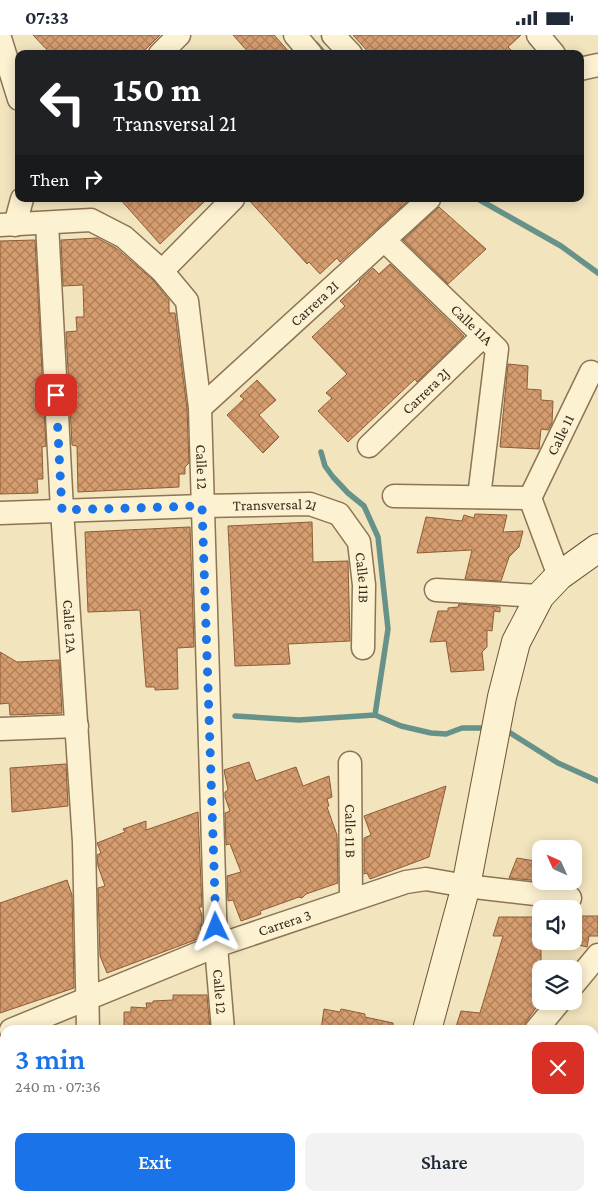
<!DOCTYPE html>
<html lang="en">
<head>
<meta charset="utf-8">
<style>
	:root { --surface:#fff; --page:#f2f2f3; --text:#1f2937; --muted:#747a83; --accent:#1a73e8 }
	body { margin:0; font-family:"Crimson Pro",serif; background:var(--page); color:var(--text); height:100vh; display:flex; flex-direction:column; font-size:19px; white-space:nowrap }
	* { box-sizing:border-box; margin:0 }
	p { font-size:16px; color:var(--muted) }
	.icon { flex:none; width:28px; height:28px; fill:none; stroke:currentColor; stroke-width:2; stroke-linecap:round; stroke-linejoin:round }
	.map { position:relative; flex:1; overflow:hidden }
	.drawer { position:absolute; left:0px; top:990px; width:599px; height:176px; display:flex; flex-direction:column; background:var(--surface); border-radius:15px 15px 0 0; box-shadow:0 2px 12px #0003 }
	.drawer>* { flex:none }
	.guide { position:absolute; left:15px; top:15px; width:569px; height:152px; border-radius:10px; box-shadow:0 2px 12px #0003; background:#202124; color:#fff; overflow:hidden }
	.needle { width:32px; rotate:315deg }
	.buttons { position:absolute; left:532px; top:805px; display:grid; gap:10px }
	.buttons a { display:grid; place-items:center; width:50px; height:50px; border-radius:10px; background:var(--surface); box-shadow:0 2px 12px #0003; font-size:25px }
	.pin { position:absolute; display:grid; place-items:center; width:42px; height:42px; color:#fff; margin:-21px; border-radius:10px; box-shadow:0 2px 8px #0006 }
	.me { position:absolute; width:55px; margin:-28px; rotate:358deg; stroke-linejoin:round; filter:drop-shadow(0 0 4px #0008) }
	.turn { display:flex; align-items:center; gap:18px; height:105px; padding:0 15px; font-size:22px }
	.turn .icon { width:65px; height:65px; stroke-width:2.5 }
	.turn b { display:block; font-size:35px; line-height:42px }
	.then { display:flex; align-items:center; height:48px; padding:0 15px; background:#0003; gap:10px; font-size:19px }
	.round { display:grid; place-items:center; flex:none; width:52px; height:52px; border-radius:10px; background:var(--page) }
	.summary { display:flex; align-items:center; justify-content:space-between; height:85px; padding:0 15px }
	h1 { font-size:30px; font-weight:600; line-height:38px; color:var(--accent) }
	.primary-button { display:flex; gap:10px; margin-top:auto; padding:10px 15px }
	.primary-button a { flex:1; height:58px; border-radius:10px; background:var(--accent); color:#fff; font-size:20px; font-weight:600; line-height:58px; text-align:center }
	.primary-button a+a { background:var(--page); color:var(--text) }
	.status { display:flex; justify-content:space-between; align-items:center; height:35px; padding:0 25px; background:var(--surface); direction:ltr }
	.status svg { height:14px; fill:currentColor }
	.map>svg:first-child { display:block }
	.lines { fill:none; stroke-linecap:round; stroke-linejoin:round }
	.stream { stroke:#679289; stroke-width:5.5 }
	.building { fill:url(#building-cross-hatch); stroke:#8e5d37 }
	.street-casing { stroke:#8c7454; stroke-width:25 }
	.secondary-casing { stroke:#6e5538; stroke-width:30 }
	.street { stroke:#fcf1d1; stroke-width:22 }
	.secondary { stroke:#fcf1d1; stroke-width:28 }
	.route { stroke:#1a73e8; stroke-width:9; stroke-dasharray:0 16.2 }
	.labels { text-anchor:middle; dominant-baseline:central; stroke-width:5; stroke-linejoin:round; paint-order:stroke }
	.street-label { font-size:15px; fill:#3a2b1b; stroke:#f9eecd }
</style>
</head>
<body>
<div class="status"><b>07:33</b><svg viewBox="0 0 49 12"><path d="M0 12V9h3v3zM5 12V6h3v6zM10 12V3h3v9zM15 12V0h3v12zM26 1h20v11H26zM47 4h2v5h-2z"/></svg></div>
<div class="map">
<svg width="598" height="1166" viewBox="0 0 598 1166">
	<defs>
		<pattern id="building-cross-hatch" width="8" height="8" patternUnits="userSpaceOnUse" patternTransform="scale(1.25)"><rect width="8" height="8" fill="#d59c6e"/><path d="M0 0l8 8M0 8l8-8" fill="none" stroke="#ae7f5a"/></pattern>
	</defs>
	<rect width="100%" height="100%" fill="#f2e4bd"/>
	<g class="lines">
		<path class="stream" d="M316 9 325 19
			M478 164 561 211 598 238
			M321 417 325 431 333 442 348 458 364 471 378 502 388 594 375 680 401 691 431 698 446 699 462 693H488
			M235 681 299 685 375 680
			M504 694 558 728 598 746
			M596 1166 598 1164"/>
	</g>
	<path class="building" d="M33 0H160L141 19H51Z
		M233 0H274L291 19H250Z
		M353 0H521L508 12 515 19H370Z
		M120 164H207L160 209Z
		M248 164H410L340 227 337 223 320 239 309 227 307 229Z
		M439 172 486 214 448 249 403 205Z
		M97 203 116 213 153 245 169 265V278H175L187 374 189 428 185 432V439H179V452L78 457 77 411 72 410 66 297 77 296 76 282H84L83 250 63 251 61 205Z
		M35 205 46 411 42 412 43 444H37L38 458 0 459V206Z
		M390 229 464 301 417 347 415 344 348 407 318 376 332 363 326 358 347 339 312 302 345 271 340 266 360 247 359 246 373 233 379 239Z
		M508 329 528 331 527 354 541 355V365L553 366 552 388 548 395 541 394 539 414 500 412Z
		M257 345 276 365 259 380 279 402 263 418 227 380 244 364 240 361Z
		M475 479 507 480 503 497 523 496 519 512 509 522 501 546 465 544 472 515 417 518 426 482 462 486 464 480 474 483Z
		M312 487 313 527 348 526 350 606 288 609 290 629 235 631 228 491Z
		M190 492 194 612 177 613 178 654 155 655V652H146L140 575 88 577 85 497Z
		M459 569 500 572V577L494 576 492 596 487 595V612L482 617 484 635 451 637 446 606 430 607 438 576H448V573L458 572Z
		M0 617 17 627 59 625 62 678 10 680 9 668 0 669Z
		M249 727 256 746 296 732 303 751 329 741 332 762 327 764 329 771 327 772 337 800 338 848 306 859 302 863 299 862 260 876 261 879 241 886 233 865 228 866 227 841 241 837 230 809 226 810 225 778 230 776 225 762V757L228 755 224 735Z
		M66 729 68 771 12 777 10 733Z
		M446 751 429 822 370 844 367 838 364 839V803L371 800 364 781Z
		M198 777 202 872H199L202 880V891H200L203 902 107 938 100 921 98 853 105 851 98 831 97 820 101 818 97 808 125 797 123 794 146 786V795Z
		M517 823 541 827V846L509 843Z
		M67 845 72 860 74 953 0 978V868Z
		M574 881H598V901H589L587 912 574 909Z
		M499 882H541V966L520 995H455L461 976 480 978 503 901H493Z
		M173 960H207L210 995H124V977H131V972L147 973 146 968H153V966L173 965Z
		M324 974 340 977 341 974 365 979V982L393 988V995H321Z"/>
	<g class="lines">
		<defs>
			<g id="street">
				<path d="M295 0 311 19"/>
				<path d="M333 0 351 19"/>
				<path d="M538 0 554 19"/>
				<path d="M0 3 19 64"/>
				<path d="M160 19 179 0"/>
				<path d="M580 34 598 30"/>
				<path id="s1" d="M47 188 62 475 84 807 88 995"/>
				<path id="s2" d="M0 190 91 185 124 202 162 236 187 266 200 373 216 911 223 995"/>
				<path d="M15 190 22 164"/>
				<path id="s3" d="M384 205 497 314 479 462"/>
				<path d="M162 236 233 164"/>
				<path id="s4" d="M200 373 429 164"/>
				<path id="s5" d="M369 411 483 301"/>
				<path d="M394 461 530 463"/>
				<path id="s6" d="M530 463 591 337"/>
				<path d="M530 463 559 541"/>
				<path id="s7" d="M0 478 202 471 310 469 339 479 359 507 364 550 363 613"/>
				<path d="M436 555 540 561"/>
				<path d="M0 694 77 691"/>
				<path id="s8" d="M350 728 351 864"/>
				<path d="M574 949 598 920"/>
				<path id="s9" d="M11 995 216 911 406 847 426 844 466 851 570 863"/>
				<path d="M536 995 560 966"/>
				<path d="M93 1161V1166"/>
				<path d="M250 1166 251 1161"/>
				<path d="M432 1166 435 1161"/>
			</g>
			<path id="secondary" d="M427 995 466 851 502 662 516 607 540 561 559 541 598 513
				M381 1166 383 1161"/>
		</defs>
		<use href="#street" class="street-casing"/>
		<use href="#secondary" class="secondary-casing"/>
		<use href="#street" class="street"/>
		<use href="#secondary" class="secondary"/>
	</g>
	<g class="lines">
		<path class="route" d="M56 360 62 475 202 471 216 892"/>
	</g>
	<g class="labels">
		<g class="street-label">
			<text stroke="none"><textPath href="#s4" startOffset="155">Carrera 2I</textPath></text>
			<text stroke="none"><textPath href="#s3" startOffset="122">Calle 11A</textPath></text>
			<text stroke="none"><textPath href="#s5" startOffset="79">Carrera 2J</textPath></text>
			<text stroke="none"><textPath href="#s6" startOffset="70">Calle 11</textPath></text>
			<text stroke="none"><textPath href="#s2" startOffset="385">Calle 12</textPath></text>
			<text stroke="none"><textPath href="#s7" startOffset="275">Transversal 21</textPath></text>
			<text stroke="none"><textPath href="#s7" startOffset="411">Calle 11B</textPath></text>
			<text stroke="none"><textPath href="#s1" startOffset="404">Calle 12A</textPath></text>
			<text stroke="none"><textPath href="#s8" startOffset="68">Calle 11 B</textPath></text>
			<text stroke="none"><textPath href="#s9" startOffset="294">Carrera 3</textPath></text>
			<text stroke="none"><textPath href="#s2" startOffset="910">Calle 12</textPath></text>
		</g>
	</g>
</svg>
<div class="buttons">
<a><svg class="needle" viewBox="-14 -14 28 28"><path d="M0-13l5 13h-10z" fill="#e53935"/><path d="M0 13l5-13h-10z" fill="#747a83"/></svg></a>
<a><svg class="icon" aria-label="sound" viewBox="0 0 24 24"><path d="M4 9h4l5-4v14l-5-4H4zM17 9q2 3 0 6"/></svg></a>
<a><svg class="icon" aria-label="layers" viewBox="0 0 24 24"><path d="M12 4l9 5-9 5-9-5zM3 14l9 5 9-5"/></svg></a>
</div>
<div class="pin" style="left:56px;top:360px;background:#d93025"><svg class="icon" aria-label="arrive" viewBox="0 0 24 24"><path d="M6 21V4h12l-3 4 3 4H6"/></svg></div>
<svg class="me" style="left:216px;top:892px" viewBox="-20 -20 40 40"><path d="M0-17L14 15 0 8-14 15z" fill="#1a73e8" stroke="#fff" stroke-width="4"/></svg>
<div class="guide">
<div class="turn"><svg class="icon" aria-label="left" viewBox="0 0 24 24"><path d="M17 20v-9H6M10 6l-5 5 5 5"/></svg><div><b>150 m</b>Transversal 21</div></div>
<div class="then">Then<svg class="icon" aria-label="right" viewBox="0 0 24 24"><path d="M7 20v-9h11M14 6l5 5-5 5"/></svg></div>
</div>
<section class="drawer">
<div class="summary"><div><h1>3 min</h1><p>240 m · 07:36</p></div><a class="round" style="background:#d93025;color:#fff"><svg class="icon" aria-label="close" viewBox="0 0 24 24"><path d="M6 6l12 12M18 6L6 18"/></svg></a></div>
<div class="primary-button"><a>Exit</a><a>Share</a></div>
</section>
</div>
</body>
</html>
